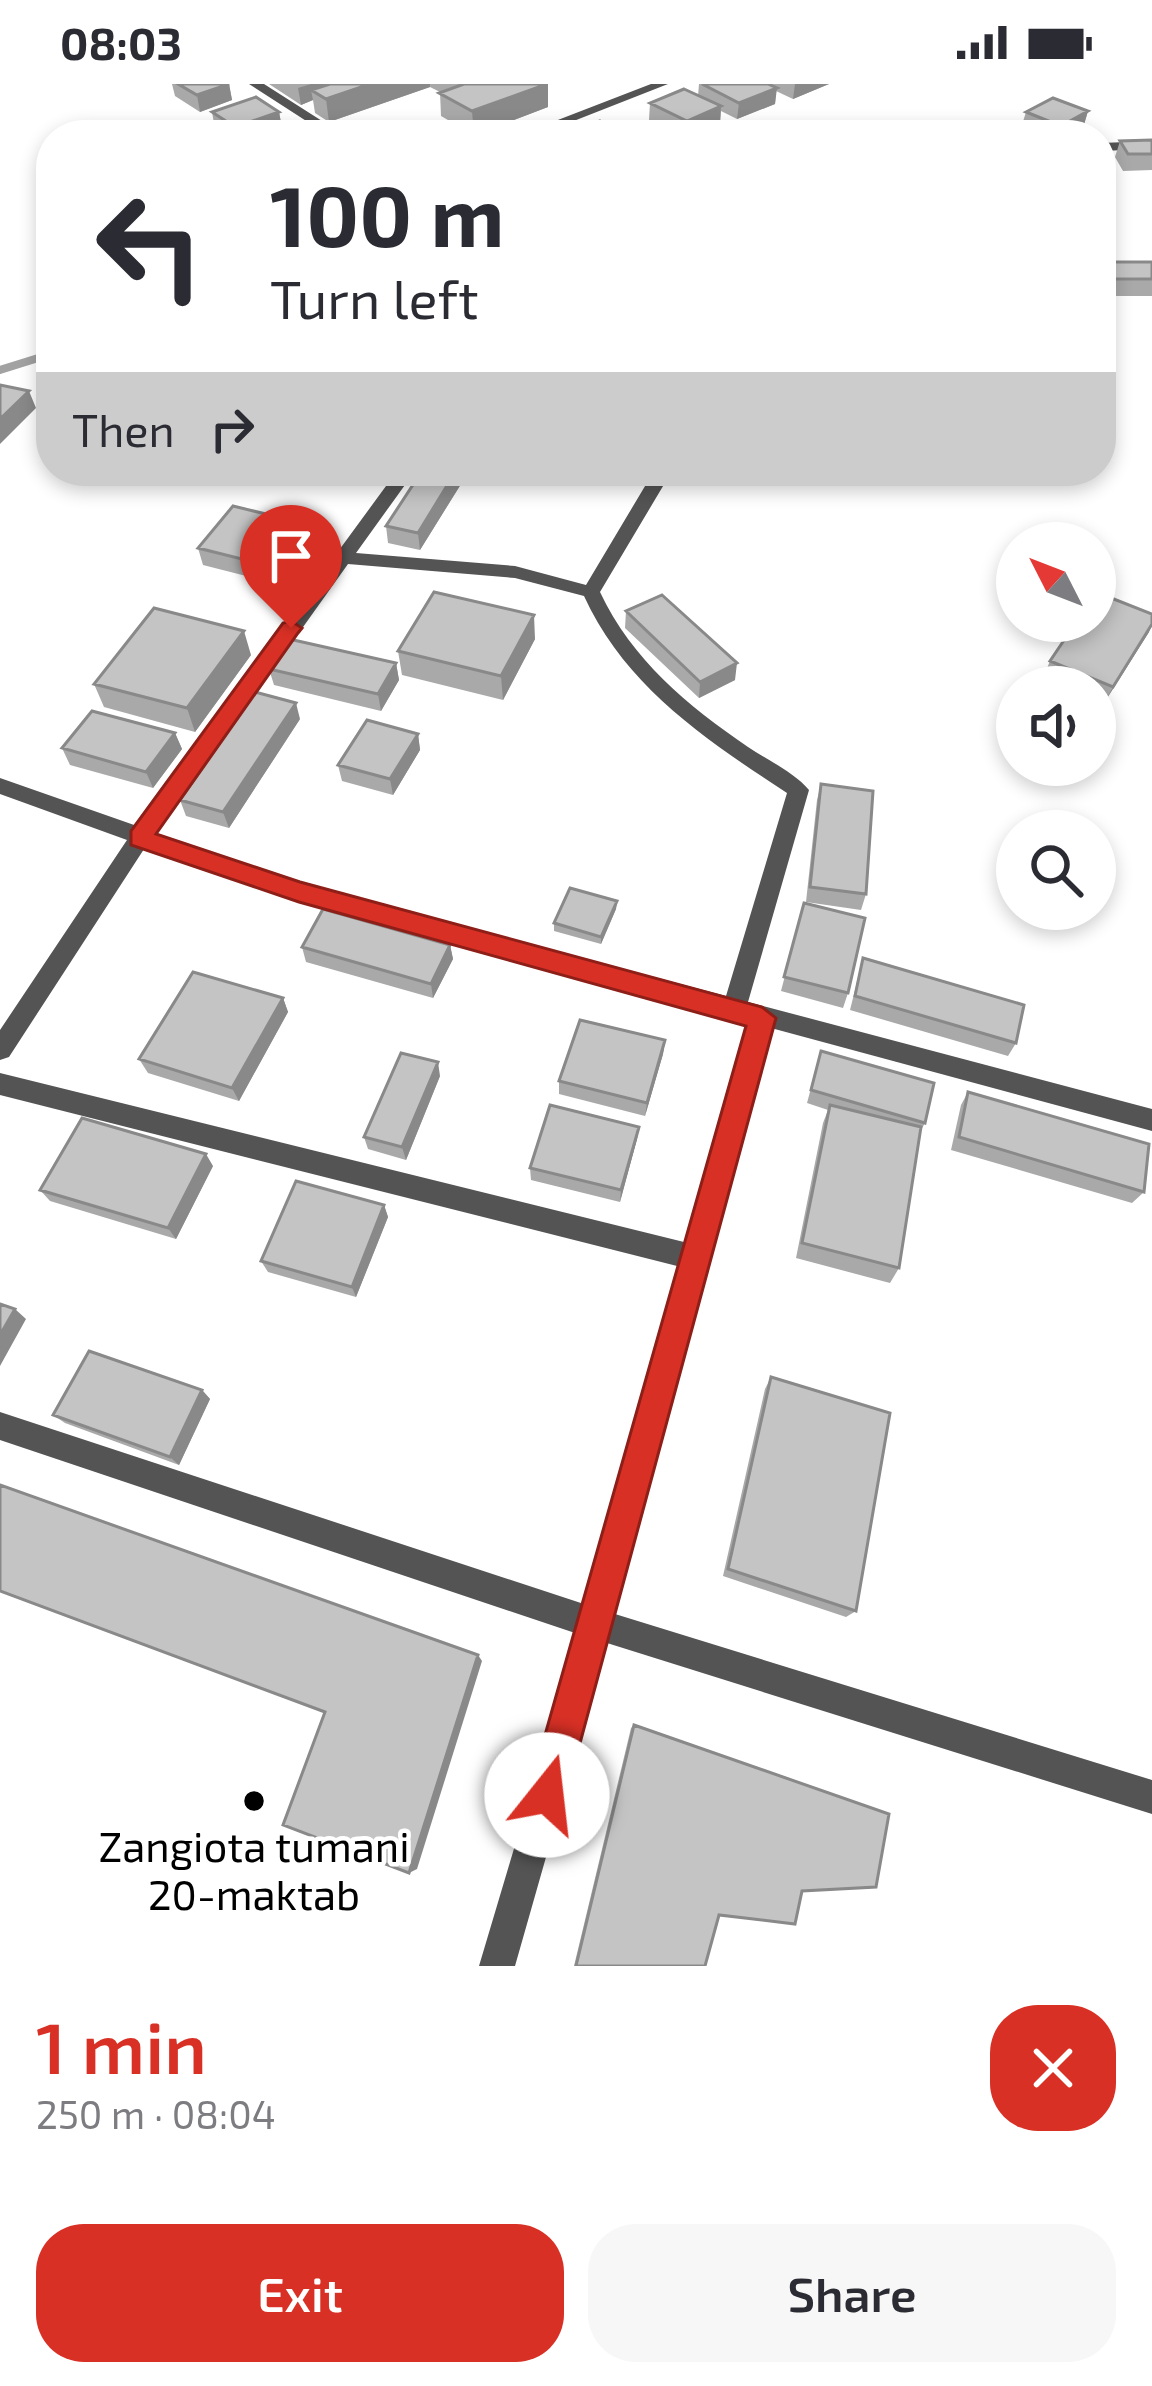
<!DOCTYPE html>
<html lang="en">
<head>
<meta charset="utf-8">
<style>
	:root { --surface:#fff; --page:#f7f7f7; --text:#2b2b33; --muted:#7c7c81; --accent:#d93025 }
	body { margin:0; font-family:"Exo 2",sans-serif; background:var(--page); color:var(--text); height:100vh; display:flex; flex-direction:column; font-size:45px; white-space:nowrap }
	* { box-sizing:border-box; margin:0 }
	p { font-size:39px; color:var(--muted) }
	.icon { flex:none; width:66px; height:66px; fill:none; stroke:currentColor; stroke-width:2; stroke-linecap:round; stroke-linejoin:round }
	.map { position:relative; height:1882px; overflow:hidden }
	.panel { display:flex; flex-direction:column; background:var(--surface); flex:1 }
	.panel>* { flex:none }
	.guide { position:absolute; left:36px; top:36px; width:1080px; height:366px; border-radius:48px; box-shadow:0 6px 18px #0003; background:#fff; color:var(--text); overflow:hidden }
	.needle { width:78px; rotate:312deg }
	.tools { position:absolute; left:996px; top:438px; display:grid; gap:24px }
	.tools a { display:grid; place-items:center; width:120px; height:120px; border-radius:50%; background:var(--surface); box-shadow:0 6px 18px #0003; font-size:60px }
	.pin { position:absolute; display:grid; place-items:center; width:102px; height:102px; color:#fff; margin:-123px -51px; border-radius:50% 50% 50% 0; rotate:-45deg; box-shadow:0 0 12px #0007 }
	.pin .icon { rotate:45deg }
	.me { position:absolute; width:132px; margin:-66px; rotate:16deg; stroke-linejoin:round; filter:drop-shadow(0 0 9px #0008) }
	.turn { display:flex; align-items:center; gap:42px; height:252px; padding:0 36px; font-size:54px }
	.turn .icon { width:156px; height:156px; stroke-width:2.5 }
	.turn b { display:block; font-size:84px; line-height:102px }
	.then { display:flex; align-items:center; height:114px; padding:0 36px; background:#0003; gap:24px; font-size:45px }
	.round { display:grid; place-items:center; flex:none; width:126px; height:126px; border-radius:48px; background:var(--page) }
	.overview { display:flex; align-items:center; justify-content:space-between; height:204px; padding:0 36px }
	h1 { font-size:72px; font-weight:600; line-height:90px; color:var(--accent) }
	.button { display:flex; gap:24px; margin-top:auto; padding:24px 36px }
	.button a { flex:1; height:138px; border-radius:48px; background:var(--accent); color:#fff; font-size:48px; font-weight:600; line-height:138px; text-align:center }
	.button a+a { background:var(--page); color:var(--text) }
	.status { display:flex; justify-content:space-between; align-items:center; height:84px; padding:0 60px; background:var(--surface); direction:ltr }
	.status svg { height:33px; fill:currentColor }
	.map>svg:first-child { display:block }
	.lines { fill:none; stroke-linecap:round; stroke-linejoin:round }
	.stream { stroke:#a2a2a2; stroke-width:8 }
	.minor { fill:#545454; fill-rule:evenodd }
	.wall { fill:#a9a9a9 }
	.shaded-wall { fill:#898989 }
	.building { fill:#c4c4c4; stroke:#898989; stroke-width:3 }
	.route { fill:#d93025; stroke:#8d1f18; stroke-width:3 }
	.poi-dot { fill:#000; stroke:#fff; stroke-width:4.5 }
	.labels { text-anchor:middle; dominant-baseline:central; stroke-width:9; stroke-linejoin:round; paint-order:stroke }
	.near-poi-label { font-size:42px; fill:#000; stroke:#fff }
</style>
</head>
<body>
<div class="status"><b>08:03</b><svg viewBox="0 0 49 12"><path d="M0 12V9h3v3zM5 12V6h3v6zM10 12V3h3v9zM15 12V0h3v12zM26 1h20v11H26zM47 4h2v5h-2z"/></svg></div>
<div class="map">
<svg width="1152" height="1882" viewBox="0 0 1152 1882">
	<rect width="100%" height="100%" fill="#fff"/>
	<g class="lines">
		<path class="stream" d="M0 286 51 270"/>
		<path class="minor" d="M249 0H264L344 51H328Z
			M651 0H668L538 51H519Z
			M1152 57V65L1101 67V59Z
			M397 387H415L356 469 515 482 586 501 654 387H672L600 508C632 576 687 621 748 663 767 676 794 688 809 706L748 918 1152 1025V1047L771 944 615 1530 1152 1696V1730L607 1559 515 1882H479L578 1550 0 1356V1328L587 1521 681 1183 0 1011V989L688 1159 749 938 299 817 146 762 9 973 0 976V946L127 756 0 710V694L137 742ZM348 480 515 494 584 512C625 602 706 656 787 709L726 912 301 800 156 749Z"/>
	</g>
	<path class="wall" d="M172 0H229L232 16 200 28 175 12Z
		M269 0H548V23L474 51 441 32 440 8 430 3 329 38 315 29 313 16 301 21Z
		M699 0H829L793 15 776 7 775 20 737 35 721 27 720 39 692 51H680L649 36 650 19 698 12Z
		M1088 27 1083 44 1070 51H1038L1028 47 1035 51H978V49L1021 44 1026 28Z
		M212 28H279L282 44 262 51H225L215 45Z
		M1152 56V86L1123 87 1115 73 1120 57Z
		M1101 178H1152V212H1102Z
		M461 400 420 466 388 459 386 442Z
		M327 445 331 463 298 505 203 481 198 464Z
		M626 527 735 596 699 614 625 544Z
		M1149 548 1104 619 1095 615V603H1065L1043 594 1050 577Z
		M535 555 503 616 402 591 398 567Z
		M251 571 195 648 104 623 94 600Z
		M396 579 399 596 381 627 274 601 269 585Z
		M300 635 229 744 186 732 180 716Z
		M175 649 182 665 153 704 70 681 62 664Z
		M418 650 420 666 393 711 342 697 338 681Z
		M821 700 866 810 861 826 806 818 817 716Z
		M617 817 616 825 601 860 554 847V839Z
		M804 819 848 909 843 924 781 907Z
		M450 861 453 875 433 914 306 878 302 863Z
		M863 874 1016 959 1008 972 850 926Z
		M283 914 288 928 239 1017 148 989 139 975Z
		M665 956 663 970 645 1032 559 1010V997Z
		M821 967 925 1039 920 1048 899 1184 890 1199 796 1174 823 1039 828 1026 807 1019Z
		M440 992 406 1076 368 1065 364 1053Z
		M968 1008 1144 1108 1132 1119 951 1066 961 1021Z
		M639 1043 637 1055 620 1118 531 1096 530 1084Z
		M213 1082 176 1155 50 1117 40 1106Z
		M384 1121 388 1133 356 1213 268 1188 261 1177Z
		M771 1293 856 1527 846 1533 723 1492 765 1305Z
		M202 1306 210 1315 179 1381 65 1339 53 1331Z
		M634 1641 802 1807 719 1831 705 1882H574L631 1644Z"/>
	<path class="shaded-wall" d="M229 0 232 16 200 28 197 11Z
		M311 0H343L311 6 313 16 301 21 298 4Z
		M370 0H430V3L329 38 326 15Z
		M548 0V23L474 51 472 27Z
		M795 0H829L793 15Z
		M777 4 775 20 737 35 739 19Z
		M721 22 720 39 692 51H686L687 37Z
		M1088 27 1083 44 1070 51H1058L1061 42Z
		M279 28 282 44 262 51H236L235 43Z
		M29 307 36 324 0 360V335Z
		M456 387H460L461 400 420 466 418 449Z
		M327 445 331 463 298 505 294 488Z
		M534 531 535 555 503 616 501 592Z
		M1152 540 1149 548 1104 619 1113 603Z
		M244 547 251 571 195 648 187 624Z
		M396 579 399 596 381 627 378 610Z
		M737 579 735 596 699 614 700 598Z
		M296 619 300 635 229 744 223 728Z
		M175 649 182 665 153 704 146 688Z
		M418 650 420 666 393 711 390 695Z
		M617 817 616 825 601 860V853Z
		M450 861 453 875 433 914 431 900Z
		M283 914 288 928 239 1017 232 1004Z
		M665 956 663 970 645 1032 647 1019Z
		M438 978 440 992 406 1076 402 1063Z
		M639 1043 637 1055 620 1118 621 1106Z
		M206 1070 213 1082 176 1155 168 1144Z
		M384 1121 388 1133 356 1213 352 1203Z
		M15 1225 26 1235 0 1282V1251Z
		M202 1306 210 1315 179 1381 170 1373Z
		M478 1571 482 1577 417 1785 409 1789Z"/>
	<path class="building" d="M178 0H229L197 11Z
		M330 0H370L326 15 311 6Z
		M464 0H547L472 27 439 9Z
		M702 0H768L777 4 739 19Z
		M684 5 721 22 687 37 650 19Z
		M256 13 279 28 235 43 212 28Z
		M1053 14 1088 27 1061 42 1026 28Z
		M600 37 627 51H584L593 48 584 43Z
		M1010 38 1035 51H983L978 49Z
		M1152 56V70H1128L1120 57Z
		M1101 178H1152V195H1108Z
		M0 301 29 307 0 335Z
		M422 387H456L418 449 386 442Z
		M233 422 327 445 294 488 198 464Z
		M434 508 534 531 501 592 398 567Z
		M1096 508 1152 530V540L1113 603 1050 577 1077 537H1095Z
		M662 511 737 579 700 598 626 527Z
		M154 524 244 547 187 624 94 600Z
		M289 555 396 579 378 610 269 585Z
		M255 608 296 619 223 728 180 716Z
		M92 627 175 649 146 688 62 664Z
		M367 636 418 650 390 695 338 681Z
		M821 700 873 707 866 810 810 803Z
		M570 804 617 817 601 853 554 839Z
		M804 819 865 834 848 909 784 893Z
		M323 825 450 861 431 900 302 863Z
		M863 874 1024 921 1016 959 855 912Z
		M193 888 283 914 232 1004 139 975Z
		M580 936 665 956 647 1019 559 997Z
		M821 967 934 999 925 1039 811 1006Z
		M401 969 438 978 402 1063 364 1053Z
		M968 1008 1149 1060 1144 1108 959 1053Z
		M550 1021 639 1043 621 1106 530 1084Z
		M830 1021 921 1043 899 1184 802 1159Z
		M82 1034 206 1070 168 1144 40 1106Z
		M296 1097 384 1121 352 1203 261 1177Z
		M0 1220 15 1225 0 1251Z
		M89 1267 202 1306 170 1373 53 1331Z
		M771 1293 890 1329 856 1527 728 1485Z
		M0 1401 478 1571 409 1789 283 1741 325 1628 0 1507Z
		M634 1641 889 1730 876 1803 802 1807 795 1840 719 1831 705 1882H576Z"/>
	<path class="route" d="M291 537 302 544 298 549 156 750 300 798 762 923 776 934 566 1711 561 1725 547 1730 534 1725 528 1711 746 942 299 818 131 761V747L283 539Z"/>
	<circle class="poi-dot" cx="254" cy="1717" r="12"/>
	<g class="labels">
		<g class="near-poi-label">
			<text x="254" y="1761">Zangiota tumani<tspan x="254" dy="48">20-maktab</tspan></text>
		</g>
	</g>
</svg>
<div class="tools">
<a><svg class="needle" viewBox="-14 -14 28 28"><path d="M0-13l5 13h-10z" fill="#e53935"/><path d="M0 13l5-13h-10z" fill="#7c7c81"/></svg></a>
<a><svg class="icon" aria-label="sound" viewBox="0 0 24 24"><path d="M4 9h4l5-4v14l-5-4H4zM17 9q2 3 0 6"/></svg></a>
<a><svg class="icon" aria-label="search" viewBox="0 0 24 24"><circle cx="10" cy="10" r="6"/><path d="M15 15l6 6"/></svg></a>
</div>
<div class="pin" style="left:291px;top:544px;background:#d93025"><svg class="icon" aria-label="arrive" viewBox="0 0 24 24"><path d="M6 21V4h12l-3 4 3 4H6"/></svg></div>
<svg class="me" style="left:547px;top:1711px" viewBox="-20 -20 40 40"><circle r="19" fill="#fff"/><path d="M0-13L10 11 0 6-10 11z" fill="#d93025"/></svg>
<div class="guide">
<div class="turn"><svg class="icon" aria-label="left" viewBox="0 0 24 24"><path d="M17 20v-9H6M10 6l-5 5 5 5"/></svg><div><b>100 m</b>Turn left</div></div>
<div class="then">Then<svg class="icon" aria-label="right" viewBox="0 0 24 24"><path d="M7 20v-9h11M14 6l5 5-5 5"/></svg></div>
</div>
</div>
<section class="panel">
<div class="overview"><div><h1>1 min</h1><p>250 m · 08:04</p></div><a class="round" style="background:#d93025;color:#fff"><svg class="icon" aria-label="close" viewBox="0 0 24 24"><path d="M6 6l12 12M18 6L6 18"/></svg></a></div>
<div class="button"><a>Exit</a><a>Share</a></div>
</section>
</body>
</html>
